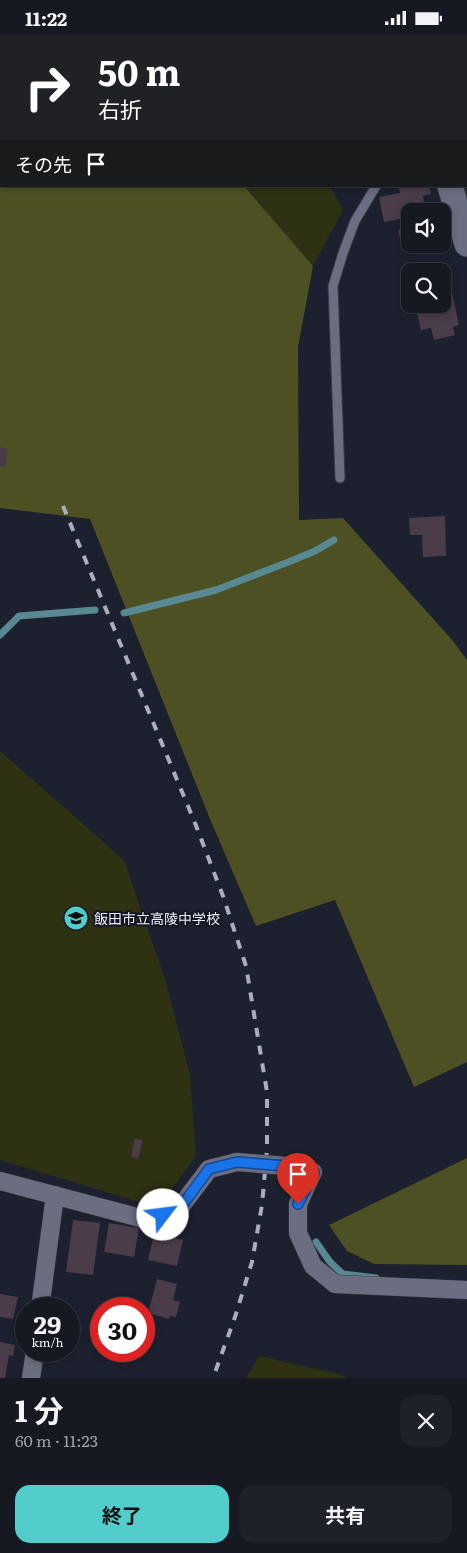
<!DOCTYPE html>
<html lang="ja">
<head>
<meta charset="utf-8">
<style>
	:root { --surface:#161822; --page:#1f212a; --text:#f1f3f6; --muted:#9ea0a5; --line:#353740; --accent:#52cdcb }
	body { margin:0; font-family:Literata,"Noto Sans JP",serif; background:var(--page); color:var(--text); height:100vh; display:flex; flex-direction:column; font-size:19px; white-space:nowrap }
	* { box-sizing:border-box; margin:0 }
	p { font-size:16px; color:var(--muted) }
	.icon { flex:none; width:28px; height:28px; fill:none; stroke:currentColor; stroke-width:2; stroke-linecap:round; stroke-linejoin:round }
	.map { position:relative; height:1343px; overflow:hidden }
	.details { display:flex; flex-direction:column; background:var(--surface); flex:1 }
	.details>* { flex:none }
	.banner { position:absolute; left:0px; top:0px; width:468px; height:152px; box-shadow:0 2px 8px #0003,0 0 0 1px var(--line); background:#202124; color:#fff; overflow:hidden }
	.controls { position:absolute; left:401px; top:168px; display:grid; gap:10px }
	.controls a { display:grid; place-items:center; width:50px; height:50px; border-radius:10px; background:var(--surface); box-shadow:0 2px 8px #0003,0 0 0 1px var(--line); font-size:25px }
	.speed { position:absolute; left:15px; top:1262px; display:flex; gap:10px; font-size:25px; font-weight:700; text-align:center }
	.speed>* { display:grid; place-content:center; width:65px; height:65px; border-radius:50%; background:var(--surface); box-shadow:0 2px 8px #0003,0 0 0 1px var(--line); line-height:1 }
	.speed small { font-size:12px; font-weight:400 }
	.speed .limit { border:8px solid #d22; background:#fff; color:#111 }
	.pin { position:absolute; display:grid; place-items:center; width:42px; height:42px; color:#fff; margin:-51px -21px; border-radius:50% 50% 50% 0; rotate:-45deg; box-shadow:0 0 5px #0007 }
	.pin .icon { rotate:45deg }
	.me { position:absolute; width:55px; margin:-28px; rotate:60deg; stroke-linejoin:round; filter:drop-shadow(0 0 4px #0008) }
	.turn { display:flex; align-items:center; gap:18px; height:105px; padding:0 15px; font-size:22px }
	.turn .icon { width:65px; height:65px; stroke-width:2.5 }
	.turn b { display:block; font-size:35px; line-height:42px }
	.then { display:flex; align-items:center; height:48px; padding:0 15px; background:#0003; gap:10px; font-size:19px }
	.round { display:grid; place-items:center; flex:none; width:52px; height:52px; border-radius:15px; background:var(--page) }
	.summary { display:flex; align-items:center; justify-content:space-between; height:85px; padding:0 15px }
	h1 { font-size:30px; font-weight:700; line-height:38px }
	.button { display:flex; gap:10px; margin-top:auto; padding:10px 15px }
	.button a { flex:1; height:58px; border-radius:15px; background:var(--accent); color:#111; font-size:20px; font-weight:700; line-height:58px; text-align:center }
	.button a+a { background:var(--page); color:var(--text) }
	.status { display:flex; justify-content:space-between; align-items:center; height:35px; padding:0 25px; background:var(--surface); direction:ltr }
	.status svg { height:14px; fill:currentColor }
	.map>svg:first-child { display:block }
	.green { fill:#2e3112 }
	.forest { fill:#4c5022 }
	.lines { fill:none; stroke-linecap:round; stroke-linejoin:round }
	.stream { stroke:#588892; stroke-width:7 }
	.building { fill:#4a3c49 }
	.lane-casing { stroke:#3a3b48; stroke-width:11 }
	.street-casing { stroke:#3a3b48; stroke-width:19 }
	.secondary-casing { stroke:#3a3b48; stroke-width:27 }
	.lane { stroke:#6a6e80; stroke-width:9 }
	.street { stroke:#6a6e80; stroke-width:18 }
	.secondary { stroke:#6a6e80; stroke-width:25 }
	.rail { stroke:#acaeba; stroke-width:4; stroke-dasharray:9 9; stroke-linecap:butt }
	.street-bridge-casing { stroke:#3a3b48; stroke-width:19; stroke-linecap:butt }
	.street-bridge { stroke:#6a6e80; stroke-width:18 }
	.route-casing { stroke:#114b97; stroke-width:12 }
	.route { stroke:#1a73e8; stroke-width:9 }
	.labels { text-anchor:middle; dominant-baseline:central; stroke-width:4; stroke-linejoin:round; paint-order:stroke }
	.poi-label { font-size:14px; fill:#eaecf7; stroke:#141624; text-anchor:start }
</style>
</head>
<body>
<div class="status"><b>11:22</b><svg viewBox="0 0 49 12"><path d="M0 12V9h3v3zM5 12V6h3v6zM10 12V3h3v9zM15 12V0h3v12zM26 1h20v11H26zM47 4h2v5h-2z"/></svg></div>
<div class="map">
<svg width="467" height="1343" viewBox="0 0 467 1343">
	<rect width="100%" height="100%" fill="#1d202e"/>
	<path class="green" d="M244 151H330L343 175 313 231Z
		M0 716 124 825 166 947 190 1040 196 1121 167 1161 143 1168 0 1125Z
		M259 1321 343 1340 346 1343H246Z"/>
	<path class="forest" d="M0 0 101 1H1V151H244L313 231 298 312 299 485 343 483 453 606 467 625V1027L414 1052 335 865 256 891 210 784 90 484 0 473Z
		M467 1123V1230L374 1229 347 1216 329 1190Z"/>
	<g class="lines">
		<path class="stream" d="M40 0V1
			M123 1 125 0
			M0 37 1 36
			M124 578 216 555 291 526 315 516 334 505
			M0 600 19 581 95 575
			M316 1207 330 1227 343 1239 376 1243"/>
	</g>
	<path class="building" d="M399 151H429L431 159 423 161 425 176H410V207L401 209 398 195 406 193 404 183 384 187 379 162 400 158Z
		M450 248 459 290 453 292 455 300 434 305 431 293 421 295 415 269H442V250Z
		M0 412 7 413 6 431H0Z
		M445 481 446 521 423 522 422 500H410L409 483Z
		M135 1103 143 1105 138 1124 131 1122Z
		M73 1185 100 1188 93 1240 66 1237Z
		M109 1188 139 1193 134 1222 104 1217Z
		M154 1199 183 1205 177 1231 148 1225Z
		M157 1244 177 1249 173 1265 180 1267 176 1282 170 1281 169 1284 148 1278Z
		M0 1259 18 1262 13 1284 0 1282Z
		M0 1307 15 1310 13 1321 9 1320 5 1343H0Z"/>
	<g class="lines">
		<defs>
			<path id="lane" d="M340 443 333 251 343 218 355 186 376 151"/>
			<path id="street" d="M466 80 467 79
				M298 1132 313 1137 298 1169V1198L313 1231 335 1249 467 1255
				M0 1146 148 1185 178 1175 209 1134 237 1127
				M40 1274 55 1160
				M31 1343 35 1316"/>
			<path id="secondary" d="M416 0V1
				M450 151 467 209"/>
		</defs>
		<use href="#lane" class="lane-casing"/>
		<use href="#street" class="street-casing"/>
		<use href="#secondary" class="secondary-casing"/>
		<use href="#lane" class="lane"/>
		<use href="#street" class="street"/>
		<use href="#secondary" class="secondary"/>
		<path class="rail" d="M63 471 195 788 223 861 246 931 267 1057V1114L262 1170 252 1227 235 1282 213 1343"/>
		<defs>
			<path id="street-bridge" d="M237 1127 298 1132"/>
		</defs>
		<use href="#street-bridge" class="street-bridge-casing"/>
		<use href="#street-bridge" class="street-bridge"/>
	</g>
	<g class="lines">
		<defs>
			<path id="route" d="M163 1180 178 1176 209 1134 237 1127 298 1132 314 1137 298 1169"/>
		</defs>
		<use href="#route" class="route-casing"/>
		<use href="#route" class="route"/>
	</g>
	<defs>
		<symbol id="school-disc" viewBox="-11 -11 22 22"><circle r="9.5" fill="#52cdcb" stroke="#141624"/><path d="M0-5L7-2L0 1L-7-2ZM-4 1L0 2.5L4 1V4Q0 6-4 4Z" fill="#111"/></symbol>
	</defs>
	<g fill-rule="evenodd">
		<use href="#school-disc" x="62" y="869" width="28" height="28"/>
	</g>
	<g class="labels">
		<g class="poi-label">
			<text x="94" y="883">飯田市立高陵中学校</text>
		</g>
	</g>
</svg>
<div class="controls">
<a><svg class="icon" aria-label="sound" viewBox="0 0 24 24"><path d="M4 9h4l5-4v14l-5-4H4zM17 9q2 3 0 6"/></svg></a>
<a><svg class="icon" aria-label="search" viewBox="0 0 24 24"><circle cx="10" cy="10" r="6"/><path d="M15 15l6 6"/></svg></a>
</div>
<div class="speed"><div>29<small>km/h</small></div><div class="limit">30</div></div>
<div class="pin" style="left:298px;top:1169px;background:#d93025"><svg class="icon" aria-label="arrive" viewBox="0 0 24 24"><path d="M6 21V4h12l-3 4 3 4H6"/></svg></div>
<svg class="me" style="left:163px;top:1180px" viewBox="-20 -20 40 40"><circle r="19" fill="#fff"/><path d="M0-13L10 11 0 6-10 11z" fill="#1a73e8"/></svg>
<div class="banner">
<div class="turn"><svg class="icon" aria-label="right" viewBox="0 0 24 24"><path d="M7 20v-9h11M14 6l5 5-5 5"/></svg><div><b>50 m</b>右折</div></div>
<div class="then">その先<svg class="icon" aria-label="arrive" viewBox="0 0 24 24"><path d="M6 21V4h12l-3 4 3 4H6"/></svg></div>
</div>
</div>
<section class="details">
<div class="summary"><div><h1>1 分</h1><p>60 m · 11:23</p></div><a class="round"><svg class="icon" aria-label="close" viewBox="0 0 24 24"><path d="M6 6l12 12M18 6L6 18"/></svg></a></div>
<div class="button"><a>終了</a><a>共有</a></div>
</section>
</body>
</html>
